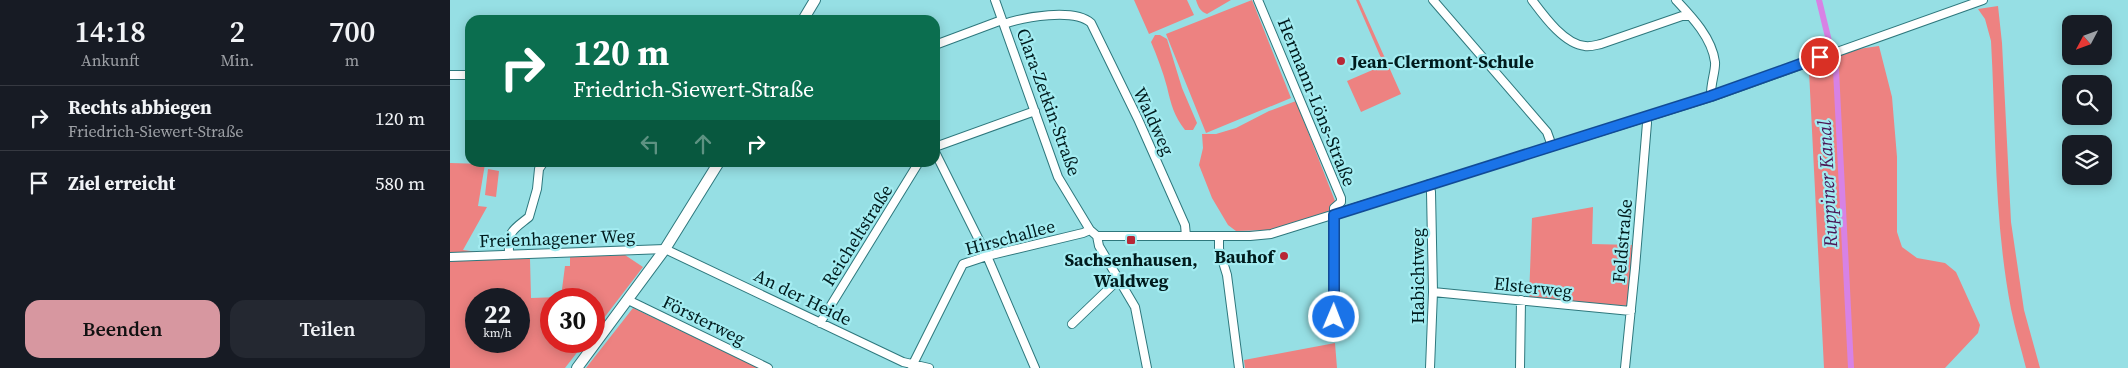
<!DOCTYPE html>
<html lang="de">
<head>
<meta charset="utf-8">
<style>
	:root { --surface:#171b24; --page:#242831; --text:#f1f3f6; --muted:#9ea1a6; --line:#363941; --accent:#d797a0 }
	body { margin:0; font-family:"Source Serif 4",serif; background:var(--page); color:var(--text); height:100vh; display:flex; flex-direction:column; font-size:19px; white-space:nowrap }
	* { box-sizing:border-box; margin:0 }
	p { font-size:16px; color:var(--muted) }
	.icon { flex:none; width:28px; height:28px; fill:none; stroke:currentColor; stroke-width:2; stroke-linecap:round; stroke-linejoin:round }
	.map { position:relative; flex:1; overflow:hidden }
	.side { display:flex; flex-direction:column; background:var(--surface); width:450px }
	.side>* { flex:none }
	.hud { position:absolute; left:15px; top:15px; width:475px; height:152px; border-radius:15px; box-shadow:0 2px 12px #0003; background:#0b6e4f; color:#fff; overflow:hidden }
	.needle { width:32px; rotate:229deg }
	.controls { position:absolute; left:1612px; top:15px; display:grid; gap:10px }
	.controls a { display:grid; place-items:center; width:50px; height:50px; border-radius:10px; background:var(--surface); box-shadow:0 2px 12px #0003; font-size:25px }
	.speed { position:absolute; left:15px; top:288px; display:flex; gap:10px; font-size:25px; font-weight:700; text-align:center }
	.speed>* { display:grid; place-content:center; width:65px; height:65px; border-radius:50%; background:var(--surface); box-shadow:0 2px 12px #0003; line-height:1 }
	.speed small { font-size:12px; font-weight:400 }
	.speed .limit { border:8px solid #d22; background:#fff; color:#111 }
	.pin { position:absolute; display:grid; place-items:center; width:42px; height:42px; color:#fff; margin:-21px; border:2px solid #fff; border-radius:50%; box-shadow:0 1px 5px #0007 }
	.me { position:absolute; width:55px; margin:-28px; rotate:1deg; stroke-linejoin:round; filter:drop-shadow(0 0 4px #0008) }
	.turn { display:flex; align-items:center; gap:18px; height:105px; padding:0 25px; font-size:22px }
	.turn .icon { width:65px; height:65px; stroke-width:2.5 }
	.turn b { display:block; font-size:35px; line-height:42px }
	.lanes { display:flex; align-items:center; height:48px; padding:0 25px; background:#0003; justify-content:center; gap:25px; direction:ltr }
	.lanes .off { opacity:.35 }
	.eta { display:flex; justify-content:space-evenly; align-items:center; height:85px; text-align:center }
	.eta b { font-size:30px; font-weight:600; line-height:35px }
	.action { display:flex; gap:10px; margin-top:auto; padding:10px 25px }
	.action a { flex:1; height:58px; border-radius:15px; background:var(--accent); color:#111; font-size:20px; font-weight:600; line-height:58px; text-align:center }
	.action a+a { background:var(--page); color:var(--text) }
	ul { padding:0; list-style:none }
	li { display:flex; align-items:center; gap:15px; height:65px; padding:0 25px; border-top:1px solid var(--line) }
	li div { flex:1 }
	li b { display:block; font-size:19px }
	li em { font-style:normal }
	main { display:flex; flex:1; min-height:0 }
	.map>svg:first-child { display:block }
	.green { fill:#ed8281; fill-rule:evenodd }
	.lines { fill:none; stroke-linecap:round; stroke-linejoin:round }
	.canal { stroke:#d782e5; stroke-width:6 }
	.minor-casing { stroke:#2e787d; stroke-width:10 }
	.major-casing { stroke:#2e787d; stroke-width:12 }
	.minor { stroke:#fff; stroke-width:8 }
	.major { stroke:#fff; stroke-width:10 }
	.route-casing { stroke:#114b97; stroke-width:12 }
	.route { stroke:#1a73e8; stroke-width:9 }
	.poi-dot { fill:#b82736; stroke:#a3ecf1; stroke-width:2 }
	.labels { text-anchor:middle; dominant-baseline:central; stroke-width:4.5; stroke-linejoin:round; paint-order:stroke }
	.poi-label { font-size:18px; font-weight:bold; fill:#001b1d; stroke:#a3ecf1; text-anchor:start }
	.street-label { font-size:18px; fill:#001b1d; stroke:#a3ecf1 }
	.water-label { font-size:19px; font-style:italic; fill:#4c1655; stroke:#a3ecf1 }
</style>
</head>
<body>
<main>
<section class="side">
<div class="eta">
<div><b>14:18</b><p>Ankunft</p></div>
<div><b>2</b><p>Min.</p></div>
<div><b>700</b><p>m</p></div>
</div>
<ul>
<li><svg class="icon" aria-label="right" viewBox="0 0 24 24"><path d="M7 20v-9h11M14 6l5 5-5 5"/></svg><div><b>Rechts abbiegen</b><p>Friedrich-Siewert-Straße</p></div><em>120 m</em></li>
<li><svg class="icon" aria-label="arrive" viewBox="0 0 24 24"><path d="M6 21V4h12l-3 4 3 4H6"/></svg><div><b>Ziel erreicht</b></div><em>580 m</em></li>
</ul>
<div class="action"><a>Beenden</a><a>Teilen</a></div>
</section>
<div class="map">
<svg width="1678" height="368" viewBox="0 0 1678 368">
	<rect width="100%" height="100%" fill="#96dfe4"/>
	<path class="green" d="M684 0H737L744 15 699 34Z
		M746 0H781L757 14C751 12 748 7 746 0Z
		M802 0 841 98 756 133 716 34Z
		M906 0H909L951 94 911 112 897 81 934 65Z
		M1548 6 1552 43 1561 222 1574 310 1590 368H1576C1571 348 1565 329 1561 309 1544 221 1546 130 1541 41L1535 19 1528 9Z
		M705 35H710L717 39 732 88 747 123 743 130H735C724 116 721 104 717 87 713 72 707 56 701 42Z
		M1429 46 1442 97 1447 157V232L1452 247 1467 258 1495 263 1506 272 1530 325 1528 333 1495 368H1374L1359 71 1401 50Z
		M846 101 885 201 880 211 820 230 786 231 778 225 762 198 749 165 753 148 752 134H766L786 128 819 111Z
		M0 163 35 164 28 206 37 207 13 250 80 259 81 298 111 297 115 266H120V257L175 255 193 267 144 331V299H101V341H136L115 368H0ZM26 299H69V341H26Z
		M38 169 49 171 46 197 35 195Z
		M1143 207 1142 244 1184 245 1179 306 1079 298 1082 218Z
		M183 308 309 368H136Z
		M885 343 887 368H795L794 360Z"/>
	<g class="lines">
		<path class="canal" d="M1369 0 1386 70 1401 368"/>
		<defs>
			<path id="minor" d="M545 0 608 177 640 230 647 236
				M808 0 891 198V202L884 208V317
				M983 0 1097 132 1102 146
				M1082 0C1094 16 1114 44 1135 46 1140 47 1146 45 1151 44L1232 16H1240
				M1226 0C1242 17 1262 38 1265 62 1266 70 1260 85 1261 97
				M554 24C574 17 624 8 641 23L688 119 735 225 736 236
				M485 45 552 20
				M0 75H20
				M485 147 585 111
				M485 152 537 256 585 368
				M979 184 981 192 983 292 980 368
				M647 236H800L821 234 1261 97 1533 0
				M647 236 649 246 685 307 697 368
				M769 236V249L777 275 789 368
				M59 253C58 230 63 230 79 217L87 189 89 169 93 163
				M0 257 215 249 453 362 479 368
				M983 292 1181 311
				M178 300 318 368
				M370 323 469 162
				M622 324 669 279
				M462 366 513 264 537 256 633 233 640 230
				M1070 368 1071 300
				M1175 368 1185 268 1197 123 1196 117"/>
			<path id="major" d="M353 20 365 0
				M127 368 215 249 269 162"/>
		</defs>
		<use href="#minor" class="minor-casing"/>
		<use href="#major" class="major-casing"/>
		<use href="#minor" class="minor"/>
		<use href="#major" class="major"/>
	</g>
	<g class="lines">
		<defs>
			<path id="route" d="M884 317V215L1261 96 1370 57"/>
		</defs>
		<use href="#route" class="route-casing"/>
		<use href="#route" class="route"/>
	</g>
	<g class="poi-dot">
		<circle cx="891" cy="61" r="5"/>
		<rect x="676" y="235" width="10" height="10" rx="2.5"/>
		<circle cx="834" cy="256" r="5"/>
	</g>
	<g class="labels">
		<g class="poi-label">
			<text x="901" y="61">Jean-Clermont-Schule</text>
			<text x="824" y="256" text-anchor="end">Bauhof</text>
			<text x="681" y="259" text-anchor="middle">Sachsenhausen,<tspan x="681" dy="21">Waldweg</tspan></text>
		</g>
		<g class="street-label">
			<text transform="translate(599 102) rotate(70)">Clara-Zetkin-Straße</text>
			<text transform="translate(867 102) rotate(68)">Hermann-Löns-Straße</text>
			<text transform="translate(704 121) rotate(65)">Waldweg</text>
			<text transform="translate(407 235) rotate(-58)">Reicheltstraße</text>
			<text transform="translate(560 237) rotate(-15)">Hirschallee</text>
			<text transform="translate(107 238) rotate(-2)">Freienhagener Weg</text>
			<text transform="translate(1172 241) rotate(-85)">Feldstraße</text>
			<text transform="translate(967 276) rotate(-90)">Habichtweg</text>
			<text transform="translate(1083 287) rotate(6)">Elsterweg</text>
			<text transform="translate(353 297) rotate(26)">An der Heide</text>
			<text transform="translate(254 320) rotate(26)">Försterweg</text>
		</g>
		<g class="water-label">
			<text transform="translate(1377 184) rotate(-93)">Ruppiner Kanal</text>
		</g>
	</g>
</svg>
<div class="controls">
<a><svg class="needle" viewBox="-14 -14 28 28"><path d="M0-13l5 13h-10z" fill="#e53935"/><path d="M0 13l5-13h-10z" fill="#9ea1a6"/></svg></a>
<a><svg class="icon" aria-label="search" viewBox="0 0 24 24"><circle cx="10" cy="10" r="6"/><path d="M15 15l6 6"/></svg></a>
<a><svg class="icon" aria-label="layers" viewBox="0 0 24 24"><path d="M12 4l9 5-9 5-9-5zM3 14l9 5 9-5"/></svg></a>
</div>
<div class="speed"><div>22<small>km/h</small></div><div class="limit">30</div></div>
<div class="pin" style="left:1370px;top:57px;background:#d93025"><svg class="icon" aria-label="arrive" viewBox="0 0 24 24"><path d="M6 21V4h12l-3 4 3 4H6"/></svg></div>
<svg class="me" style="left:884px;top:317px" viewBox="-20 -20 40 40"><circle r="17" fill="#1a73e8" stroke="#fff" stroke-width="3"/><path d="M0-11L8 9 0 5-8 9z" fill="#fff"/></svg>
<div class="hud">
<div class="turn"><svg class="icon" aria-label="right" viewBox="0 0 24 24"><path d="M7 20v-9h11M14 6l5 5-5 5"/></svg><div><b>120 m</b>Friedrich-Siewert-Straße</div></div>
<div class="lanes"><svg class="icon off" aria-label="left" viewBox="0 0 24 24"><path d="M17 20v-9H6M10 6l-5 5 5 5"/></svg><svg class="icon off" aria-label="ahead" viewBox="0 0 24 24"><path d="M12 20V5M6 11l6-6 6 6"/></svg><svg class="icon" aria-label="right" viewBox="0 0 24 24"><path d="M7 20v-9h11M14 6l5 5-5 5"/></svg></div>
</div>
</div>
</main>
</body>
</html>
